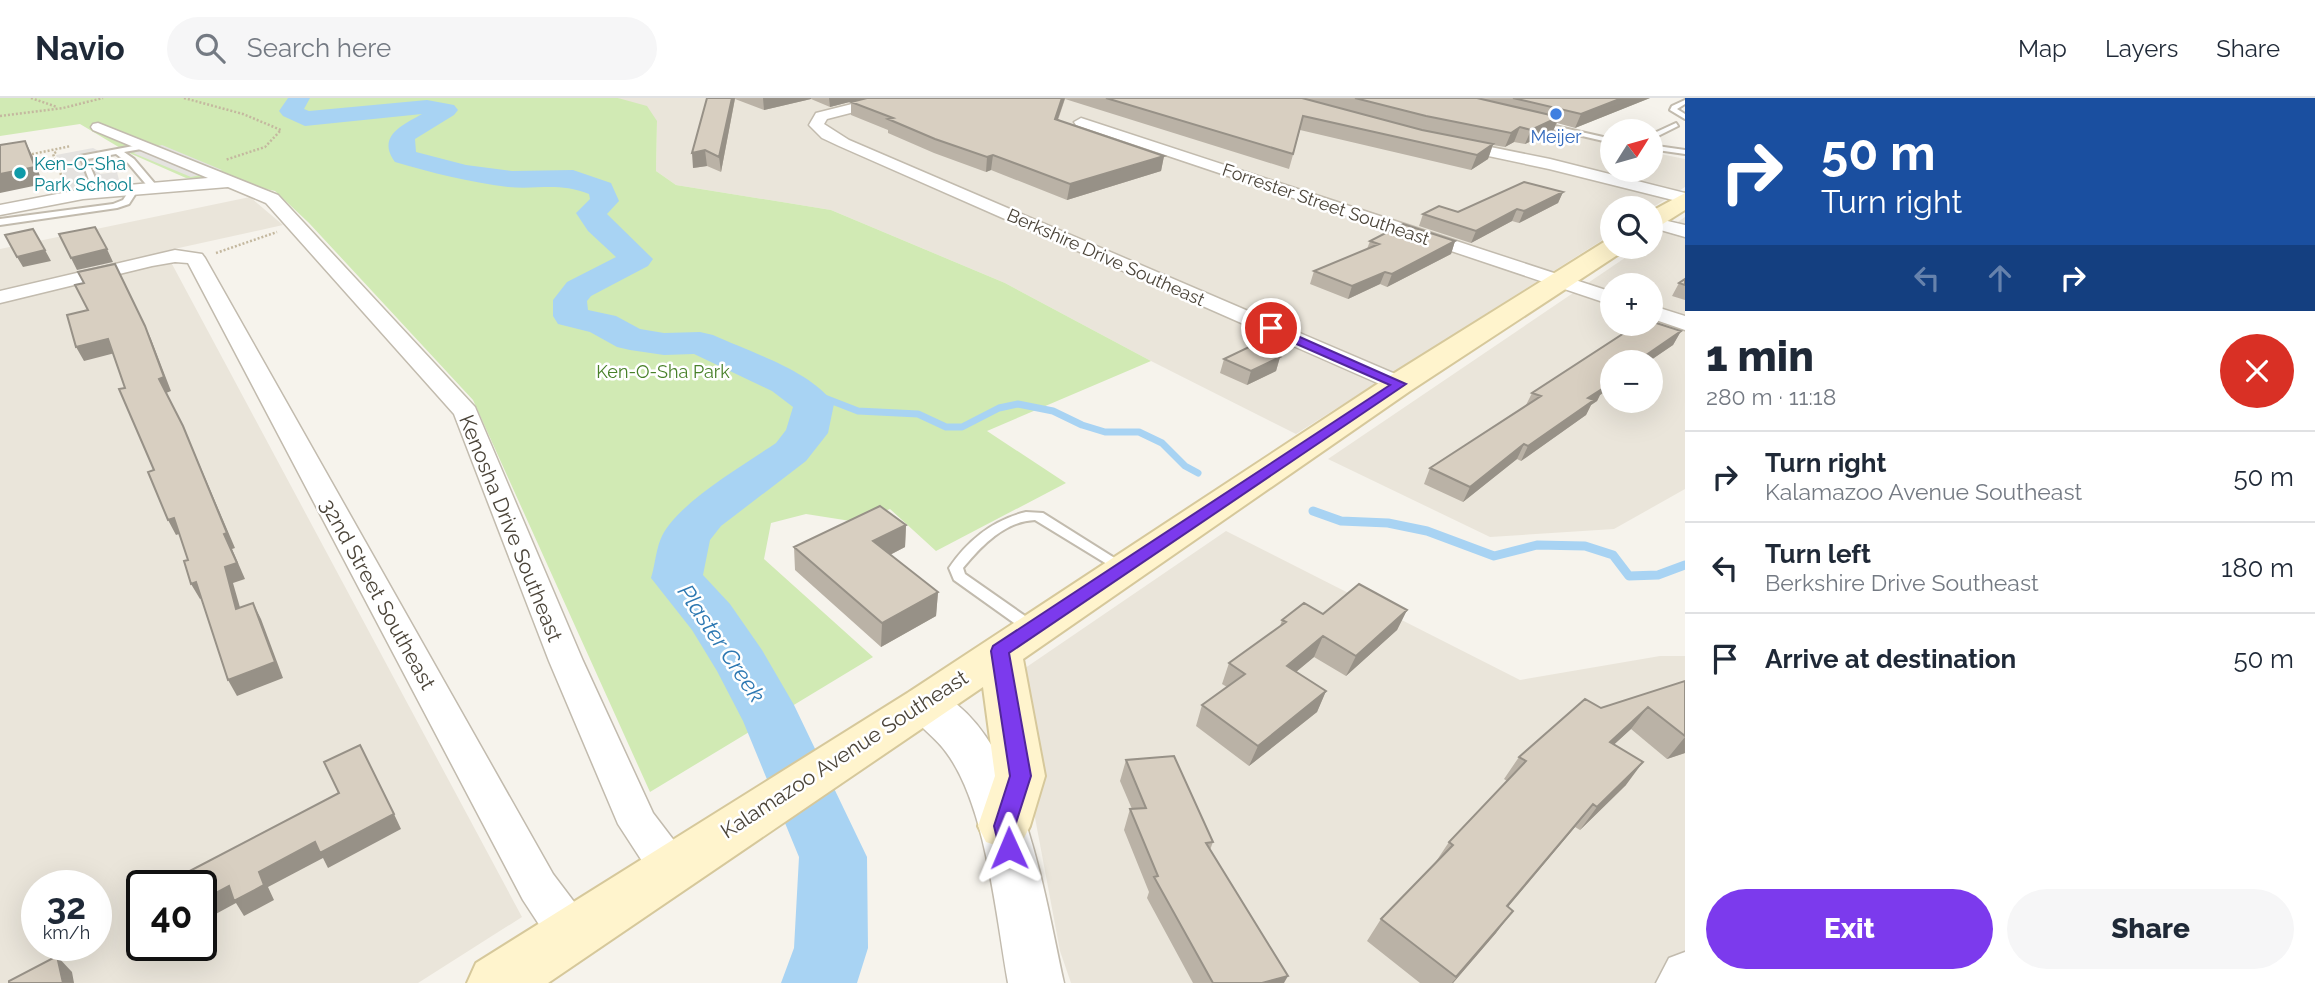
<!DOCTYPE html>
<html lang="en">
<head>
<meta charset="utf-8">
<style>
	:root { --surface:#fff; --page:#f6f6f7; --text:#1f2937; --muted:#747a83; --line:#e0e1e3; --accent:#7c3aed }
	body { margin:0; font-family:Raleway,sans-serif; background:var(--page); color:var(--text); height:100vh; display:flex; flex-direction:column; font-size:26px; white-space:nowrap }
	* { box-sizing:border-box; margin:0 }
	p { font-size:23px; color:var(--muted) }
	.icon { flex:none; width:38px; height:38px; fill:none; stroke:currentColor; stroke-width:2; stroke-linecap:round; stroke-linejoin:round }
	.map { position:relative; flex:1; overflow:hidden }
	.drawer { display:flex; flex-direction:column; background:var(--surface); width:630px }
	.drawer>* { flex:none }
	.banner { background:#1a4fa0; color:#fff; overflow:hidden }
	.needle { width:46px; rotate:53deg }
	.fabs { position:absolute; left:1600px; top:21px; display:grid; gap:14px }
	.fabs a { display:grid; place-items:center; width:63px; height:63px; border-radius:50%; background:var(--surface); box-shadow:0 7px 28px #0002; font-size:35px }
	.speed { position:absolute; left:21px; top:772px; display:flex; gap:14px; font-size:35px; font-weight:700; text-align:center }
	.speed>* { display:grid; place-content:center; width:91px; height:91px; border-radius:50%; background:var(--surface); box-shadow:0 7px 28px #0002; line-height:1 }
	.speed small { font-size:18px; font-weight:400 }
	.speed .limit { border:4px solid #111; border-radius:10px; background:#fff; color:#111 }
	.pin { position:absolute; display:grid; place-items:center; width:60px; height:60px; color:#fff; margin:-30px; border:4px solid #fff; border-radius:50%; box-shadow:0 2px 7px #0007 }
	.me { position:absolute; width:77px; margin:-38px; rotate:359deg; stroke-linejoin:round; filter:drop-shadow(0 0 5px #0008) }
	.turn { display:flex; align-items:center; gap:24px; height:147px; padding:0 21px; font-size:32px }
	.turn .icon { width:91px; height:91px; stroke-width:2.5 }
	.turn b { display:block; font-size:49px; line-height:60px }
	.lanes { display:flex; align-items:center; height:66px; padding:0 21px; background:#0003; justify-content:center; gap:35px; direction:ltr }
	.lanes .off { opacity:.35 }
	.round { display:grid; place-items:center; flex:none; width:74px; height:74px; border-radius:37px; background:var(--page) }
	.head { display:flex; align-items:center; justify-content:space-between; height:119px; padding:0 21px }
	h1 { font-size:42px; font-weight:800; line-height:52px }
	.cta { display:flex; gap:14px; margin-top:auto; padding:14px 21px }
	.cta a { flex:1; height:80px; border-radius:42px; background:var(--accent); color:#fff; font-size:28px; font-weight:800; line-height:80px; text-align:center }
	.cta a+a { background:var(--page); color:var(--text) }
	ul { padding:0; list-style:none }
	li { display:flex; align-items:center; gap:21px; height:91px; padding:0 21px; border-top:2px solid var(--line) }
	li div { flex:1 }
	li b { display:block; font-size:26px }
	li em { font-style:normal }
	header { display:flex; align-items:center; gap:42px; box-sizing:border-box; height:98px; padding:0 35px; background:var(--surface); border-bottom:2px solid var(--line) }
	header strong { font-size:33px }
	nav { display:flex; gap:38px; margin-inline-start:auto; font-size:24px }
	.search { width:490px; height:63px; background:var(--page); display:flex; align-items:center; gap:18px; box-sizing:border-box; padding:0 24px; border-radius:38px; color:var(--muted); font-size:26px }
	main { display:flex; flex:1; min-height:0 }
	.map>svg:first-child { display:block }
	.residential { fill:#eae5da; fill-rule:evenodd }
	.green { fill:#d1eab4 }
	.parking { fill:#e5e3e0 }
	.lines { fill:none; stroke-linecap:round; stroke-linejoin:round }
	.stream-far1 { stroke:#a8d3f3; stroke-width:7 }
	.stream { stroke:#a8d3f3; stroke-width:9 }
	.river { fill:#a8d3f3; fill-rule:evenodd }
	.service-casing { stroke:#c2bbae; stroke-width:4 }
	.minor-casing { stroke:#c2bbae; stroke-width:3 }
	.tertiary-casing { stroke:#c2bbae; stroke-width:3 }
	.secondary-casing { stroke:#d6c89b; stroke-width:4 }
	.path { stroke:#c4b89f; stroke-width:2.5; stroke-dasharray:2 2; stroke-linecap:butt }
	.service { fill:#fff; fill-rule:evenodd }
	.minor { fill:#fff; fill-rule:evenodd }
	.tertiary { fill:#fff; fill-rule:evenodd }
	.secondary { fill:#fff4cd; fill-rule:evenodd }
	.wall { fill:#bab2a6 }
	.shaded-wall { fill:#979187 }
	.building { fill:#d8cfc1; stroke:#979187; stroke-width:2 }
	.route { fill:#7c3aed; stroke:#51269a; stroke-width:2 }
	.shop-dot { fill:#3f7fe0; stroke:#fff; stroke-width:2.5 }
	.culture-dot { fill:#0f9aa8; stroke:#fff; stroke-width:2.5 }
	.labels { text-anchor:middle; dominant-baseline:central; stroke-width:5; stroke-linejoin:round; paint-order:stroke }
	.far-shop-label { font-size:18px; fill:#366cbe; stroke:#fff }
	.far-culture-label { font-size:18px; fill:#0d838f; stroke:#fff; text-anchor:start }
	.far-street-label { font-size:18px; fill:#4b4439; stroke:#fff }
	.far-park-label { font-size:18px; fill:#488029; stroke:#fff }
	.street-label { font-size:21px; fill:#4b4439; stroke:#fff }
	.water-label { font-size:23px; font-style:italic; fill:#2d78b2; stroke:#fff }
</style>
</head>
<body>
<header>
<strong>Navio</strong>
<div class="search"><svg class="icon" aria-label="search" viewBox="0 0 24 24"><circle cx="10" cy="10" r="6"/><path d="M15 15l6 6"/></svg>Search here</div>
<nav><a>Map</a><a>Layers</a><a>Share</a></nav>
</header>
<main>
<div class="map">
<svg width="1685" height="885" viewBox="0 0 1685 885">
	<rect width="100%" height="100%" fill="#f6f3ec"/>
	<path class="residential" d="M618 0H1416L1612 47V72H1650V54L1685 61V89L1650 111 1612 110V136L1296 336 1151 263 1005 185 831 112 676 87 656 73 657 24Z
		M250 99 283 127 165 153 522 819 418 885H0V151ZM37 788H96V847H37ZM142 788H201V847H142Z
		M1685 119V391L1614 431 1490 439 1328 361 1641 149H1650V143ZM1612 187H1650V226H1612ZM1612 264H1650V303H1612Z
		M1226 433 1520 582 1660 558H1685V885H1071L1060 853 1009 581Z"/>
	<path class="green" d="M0 0H618L647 8 657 23 656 73 676 87 831 112 1005 185 1151 263 987 333 1066 385 936 453 890 411 857 424 806 416 771 425 764 461 873 559 650 694 473 302 309 125 275 93 237 85 186 80 127 54 80 26 0 38Z"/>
	<path class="parking" d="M162 47 222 72 191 79 133 55Z
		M93 50 108 58 111 68 98 71 100 76 117 74 120 86 70 93 56 57Z"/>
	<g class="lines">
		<path class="stream-far1" d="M786 285 858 313 918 316 946 329H962L999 310 1018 306 1053 313 1082 327 1105 334H1139L1162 345 1185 368 1198 375"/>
		<path class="stream" d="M1313 413 1341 423 1388 425 1427 433 1494 458 1537 447 1585 448 1613 457 1629 478 1658 477 1685 467"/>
		<path class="river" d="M288 0H310L304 11 309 13 427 2 454 7 458 12 454 17 415 41 416 54 466 67 512 73 573 72 611 85 619 103 607 116 653 161 648 168 591 198 587 203 588 212 616 218 640 231 664 235 700 234 713 237C750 254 811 273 834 306L828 335 806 363 721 428 710 442 703 477 730 506 762 552 794 607 867 759 868 850 857 885H781L794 850 799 759 743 623 717 573 692 532 651 480C655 467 656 450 662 438 679 404 744 367 776 345L786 332 793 309 772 293 694 256 664 257 630 252 617 249 590 234 558 226 553 218V202L567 184 616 159 588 133 576 115 590 101 589 96C558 84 538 92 508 89 469 84 432 75 395 64 376 38 403 27 422 16L305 28 283 18 279 13Z"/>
		<defs>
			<path id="service" d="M1685 2V6L1677 11 1685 16V21L1670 12 1672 8Z
				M1537 24 1612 41V45L1535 27Z
				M1676 25 1678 28 1650 42V37Z
				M144 46 147 50 124 54 134 61 156 87V91H150L128 65 116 56 87 61 102 96 95 98 80 58Z
				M1650 47 1685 52V56L1650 51Z
				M131 90 138 92 129 106 117 110 0 127V121L113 106 123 102Z
				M1026 414 1043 415 1132 471 1130 474H1120L1035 422C1005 423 981 448 963 470L965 476 1038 527 1041 531 1038 535H1028L954 482 949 470C968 442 993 422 1026 414Z"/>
			<path id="minor" d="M876 0H899L897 3 827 21 824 26 849 42 1407 281 1411 286 1407 291 1399 293 1391 291 839 48 822 40 809 27 816 15Z
				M1081 20 1612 194V207L1076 27 1074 24Z
				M98 25 278 97 475 309 583 563 653 715 685 757 691 770 685 783 670 788 655 783 618 726 549 563 454 316 266 105 228 89 83 101 0 117V107L83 91 208 80 93 32 91 29 93 26Z
				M1451 41 1550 61 1685 95V105L1549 71 1446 49 1443 46 1446 43Z
				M1650 119 1685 127V139L1650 129Z
				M175 152 202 156 205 160 553 776 587 821 593 836 587 851 571 857 555 851 523 802 188 165 175 164 152 168 0 205V193Z
				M1650 207 1685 218V232L1650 220Z
				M1685 854V885H1656L1669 860Z"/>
			<path id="tertiary" d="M925 589C1020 619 1045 801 1064 885H1008C996 818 986 707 946 654 933 636 914 626 903 606L909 594Z"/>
			<path id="secondary" d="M1685 95V112L1658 129 1650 131V114Z
				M1612 142V149H1625L1622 154 1410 293 1023 561 1045 678 1030 728 1022 744 1004 750 986 744 978 728 995 678 983 589 548 885H467L476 865 909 594 1388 279 1604 144Z"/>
		</defs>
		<use href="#service" class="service-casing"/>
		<use href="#minor" class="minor-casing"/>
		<use href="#tertiary" class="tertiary-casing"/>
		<use href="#secondary" class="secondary-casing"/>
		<path class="path" d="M31 0 57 9
			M184 0 243 16 281 32 265 49 225 62
			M0 18 63 10 103 0
			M56 54 53 56 63 82
			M28 57 71 48
			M216 155 277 134"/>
		<use href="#service" class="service"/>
		<use href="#minor" class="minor"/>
		<use href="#tertiary" class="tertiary"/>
		<use href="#secondary" class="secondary"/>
	</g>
	<path class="wall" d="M707 0H865L830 9 811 1 764 12 735 1 721 74 707 68 693 70Z
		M867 0H1650L1575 30 1557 25 1553 33 1525 46 1514 44 1505 49 1493 47 1488 61 1471 72 1300 32 1289 71 1065 1 1058 22 1164 58 1161 73 1067 102 991 72 986 74 934 55 888 35V32L851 17V4Z
		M1563 94 1558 105 1519 125 1512 123 1471 145 1419 128 1423 116 1458 114Z
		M1370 143H1455L1451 156 1387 189 1380 186 1348 201 1310 186 1314 173 1367 151Z
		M1685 181V202L1672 198 1679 185Z
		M1650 223 1681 233 1673 247 1648 264H1612V289L1600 297 1597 303 1591 307 1586 317 1521 363 1517 361 1463 404 1424 386 1430 370 1525 309 1532 295 1638 226H1650Z
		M1280 259 1276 273 1247 287 1220 275 1224 261Z
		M906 427 905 449 890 457 938 494 936 518 881 549 795 472 794 449Z
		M1407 512 1397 532 1346 578 1314 559 1296 574 1326 593 1317 614 1249 668 1196 628 1202 607 1227 589 1222 586 1229 565 1280 528 1282 522 1323 516Z
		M1685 583V655L1667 661 1631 631 1614 646 1626 687 1580 732 1575 729 1508 809 1496 835 1453 885H1420L1367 843 1381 821 1435 765 1449 744 1507 683 1504 681 1519 659 1601 610Z
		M1126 662 1213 744 1210 752 1284 885H1193L1147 800 1149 794 1124 732 1130 711H1132L1120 683Z"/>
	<path class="shaded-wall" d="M732 0H735L721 74 719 59Z
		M763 0H811V1L764 12Z
		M829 0H865L830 9Z
		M1062 0H1065L1053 35 1055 21Z
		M1622 0H1650L1575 30 1581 16Z
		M1559 19 1553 33 1525 46 1531 32Z
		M1520 29 1514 44 1505 49 1511 35Z
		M25 43 33 59 43 86 0 95V76Z
		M1493 46 1488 61 1471 72 1477 57Z
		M705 52 707 68 693 70 692 55Z
		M993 57 991 72 986 74 987 59Z
		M1164 58 1161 73 1067 102 1070 86Z
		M1563 94 1558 105 1519 125 1524 113Z
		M1517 111 1512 123 1471 145 1476 133Z
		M1455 143 1451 156 1387 189 1392 176Z
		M107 151 113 164 77 172 71 160Z
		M45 152 51 163 23 169 17 159Z
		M1385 174 1380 186 1348 201 1352 188Z
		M145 228 151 241 171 293 166 295 159 281Z
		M1681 233 1673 247 1648 264H1636Z
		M108 241 115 255 84 263 76 249Z
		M1280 259 1276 273 1247 287 1251 273Z
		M1612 281V289L1600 297 1597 303 1591 307 1586 317 1521 363 1528 348 1602 287Z
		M183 328 235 450 232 451 245 481 233 485 245 527 236 511 225 469 224 436Z
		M1524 346 1517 361 1463 404 1470 389Z
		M174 420 182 435 176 437 168 422Z
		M906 427 905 449 872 466 873 443Z
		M196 484 205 499 200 501 191 486Z
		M938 494 936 518 881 549 882 525Z
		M253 505 261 521 283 580 237 598 228 582Z
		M1407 512 1397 532 1346 578 1356 558Z
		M1323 538 1314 559 1279 588 1287 568Z
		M1326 593 1317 614 1249 668 1258 648Z
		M1648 609 1631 631 1593 666 1610 644Z
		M1685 639V655L1667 661Z
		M1643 664 1626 687 1580 732 1597 709Z
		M1593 706 1575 729 1490 830 1507 808Z
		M394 716 401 731 328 770 323 760 268 789 274 802 244 818 236 805 201 824V803L315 744Z
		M1513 813 1496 835 1453 885H1452Z
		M57 858 72 874 74 885H63Z
		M1288 878 1284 885H1262Z"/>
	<path class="building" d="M707 0H732L719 59 705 52 692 55Z
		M867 0H1062L1055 21 1164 58 1070 86 993 57 987 59 935 41 888 21 893 20 851 4Z
		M1106 0H1302L1422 32 1493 46 1477 57 1303 18 1293 56Z
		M1355 0H1477L1559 19 1531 32 1520 29 1511 35 1426 18Z
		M1513 0H1622L1581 16Z
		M25 43 35 69 0 76V47Z
		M1524 84 1563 94 1524 113 1517 111 1476 133 1423 116 1439 108 1458 114Z
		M1403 126 1455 143 1392 176 1385 174 1352 188 1314 173 1379 146 1370 143Z
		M95 129 107 151 71 160 59 136Z
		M33 131 45 152 17 159 5 137Z
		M115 166 145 228 164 279 159 281 183 328 227 435 224 436 237 465 225 469 236 511 253 505 275 564 228 582 196 484 191 486 184 463 188 462 174 420 168 422 148 374 154 372 119 291 125 290 108 241 76 249 67 217 88 212 75 187 84 185 78 174Z
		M1685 181V187L1679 185Z
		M1650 223 1681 233 1636 264H1612V281L1602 287 1605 289 1588 300 1594 302 1528 348 1524 346 1470 389 1430 370 1541 298 1532 295 1638 226H1650Z
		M1253 247 1280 259 1251 273 1224 261Z
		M880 408 906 427 873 443 938 494 882 525 794 449Z
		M1359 486 1407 512 1356 558 1323 538 1287 568 1326 593 1258 648 1202 607 1245 576 1229 565 1286 524 1282 522 1304 505 1323 516Z
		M1685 583V638L1648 609 1610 644 1643 664 1597 709 1593 706 1507 808 1513 813 1456 879 1381 821 1453 747 1449 744 1526 663 1519 659 1585 601 1601 610Z
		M360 647 394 716 320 755 315 744 259 774 264 787 234 803 229 788 201 803V788H161L339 695 324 664Z
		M1174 658 1213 744 1206 745 1288 878 1262 885H1213L1154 779 1158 778 1130 711 1146 710 1126 662Z
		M142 798V819L136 801Z
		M57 858 63 885H9V883Z"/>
	<path class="route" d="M1267 228H1275L1406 286 1009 555 1031 678 1015 728 1020 750 1017 757 1009 759 1001 757 994 728 1010 678 991 553 993 548 1390 287 1267 233Z"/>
	<circle class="shop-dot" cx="1556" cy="16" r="7"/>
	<circle class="culture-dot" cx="20" cy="75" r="7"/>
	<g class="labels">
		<g class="far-shop-label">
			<text x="1556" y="38">Meijer</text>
		</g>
		<g class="far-culture-label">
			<text x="34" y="65">Ken-O-Sha<tspan x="34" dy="21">Park School</tspan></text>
		</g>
		<g class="far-street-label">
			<text transform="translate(1326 106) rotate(19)">Forrester Street Southeast</text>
			<text transform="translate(1106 159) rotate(24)">Berkshire Drive Southeast</text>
		</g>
		<g class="far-park-label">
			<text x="663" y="273">Ken-O-Sha Park</text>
		</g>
		<g class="street-label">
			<text transform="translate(511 430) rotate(68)">Kenosha Drive Southeast</text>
			<text transform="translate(378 496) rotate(61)">32nd Street Southeast</text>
			<text transform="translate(844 656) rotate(-33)">Kalamazoo Avenue Southeast</text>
		</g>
		<g class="water-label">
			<text transform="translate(722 545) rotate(56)">Plaster Creek</text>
		</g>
	</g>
</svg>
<div class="fabs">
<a><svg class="needle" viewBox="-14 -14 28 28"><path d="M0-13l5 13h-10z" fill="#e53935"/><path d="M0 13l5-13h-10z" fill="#747a83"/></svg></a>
<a><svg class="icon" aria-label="search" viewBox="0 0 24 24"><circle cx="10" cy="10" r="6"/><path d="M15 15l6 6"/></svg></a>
<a>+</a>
<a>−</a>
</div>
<div class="speed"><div>32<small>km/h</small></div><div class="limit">40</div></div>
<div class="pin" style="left:1271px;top:230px;background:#d93025"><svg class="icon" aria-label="arrive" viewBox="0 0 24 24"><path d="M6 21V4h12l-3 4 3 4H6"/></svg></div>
<svg class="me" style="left:1009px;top:750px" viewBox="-20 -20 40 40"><path d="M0-17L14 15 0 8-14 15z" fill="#7c3aed" stroke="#fff" stroke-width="4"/></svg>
</div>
<section class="drawer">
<div class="banner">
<div class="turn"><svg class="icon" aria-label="right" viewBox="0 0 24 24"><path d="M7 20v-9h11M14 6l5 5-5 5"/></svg><div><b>50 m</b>Turn right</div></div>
<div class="lanes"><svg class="icon off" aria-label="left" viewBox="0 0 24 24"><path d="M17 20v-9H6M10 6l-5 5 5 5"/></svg><svg class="icon off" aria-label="ahead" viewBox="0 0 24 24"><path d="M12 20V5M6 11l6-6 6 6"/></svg><svg class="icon" aria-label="right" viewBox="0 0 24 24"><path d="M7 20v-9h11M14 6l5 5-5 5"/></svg></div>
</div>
<div class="head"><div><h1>1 min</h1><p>280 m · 11:18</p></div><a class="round" style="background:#d93025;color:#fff"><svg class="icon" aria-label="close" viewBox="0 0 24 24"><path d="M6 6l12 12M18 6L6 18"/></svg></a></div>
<ul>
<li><svg class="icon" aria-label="right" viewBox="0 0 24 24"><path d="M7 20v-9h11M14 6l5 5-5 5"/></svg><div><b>Turn right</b><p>Kalamazoo Avenue Southeast</p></div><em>50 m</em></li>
<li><svg class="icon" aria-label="left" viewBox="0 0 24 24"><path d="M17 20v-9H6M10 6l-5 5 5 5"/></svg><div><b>Turn left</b><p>Berkshire Drive Southeast</p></div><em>180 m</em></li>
<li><svg class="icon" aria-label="arrive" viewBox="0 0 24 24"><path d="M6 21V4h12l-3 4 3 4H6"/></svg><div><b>Arrive at destination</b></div><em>50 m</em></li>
</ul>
<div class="cta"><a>Exit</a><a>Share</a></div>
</section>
</main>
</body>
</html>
